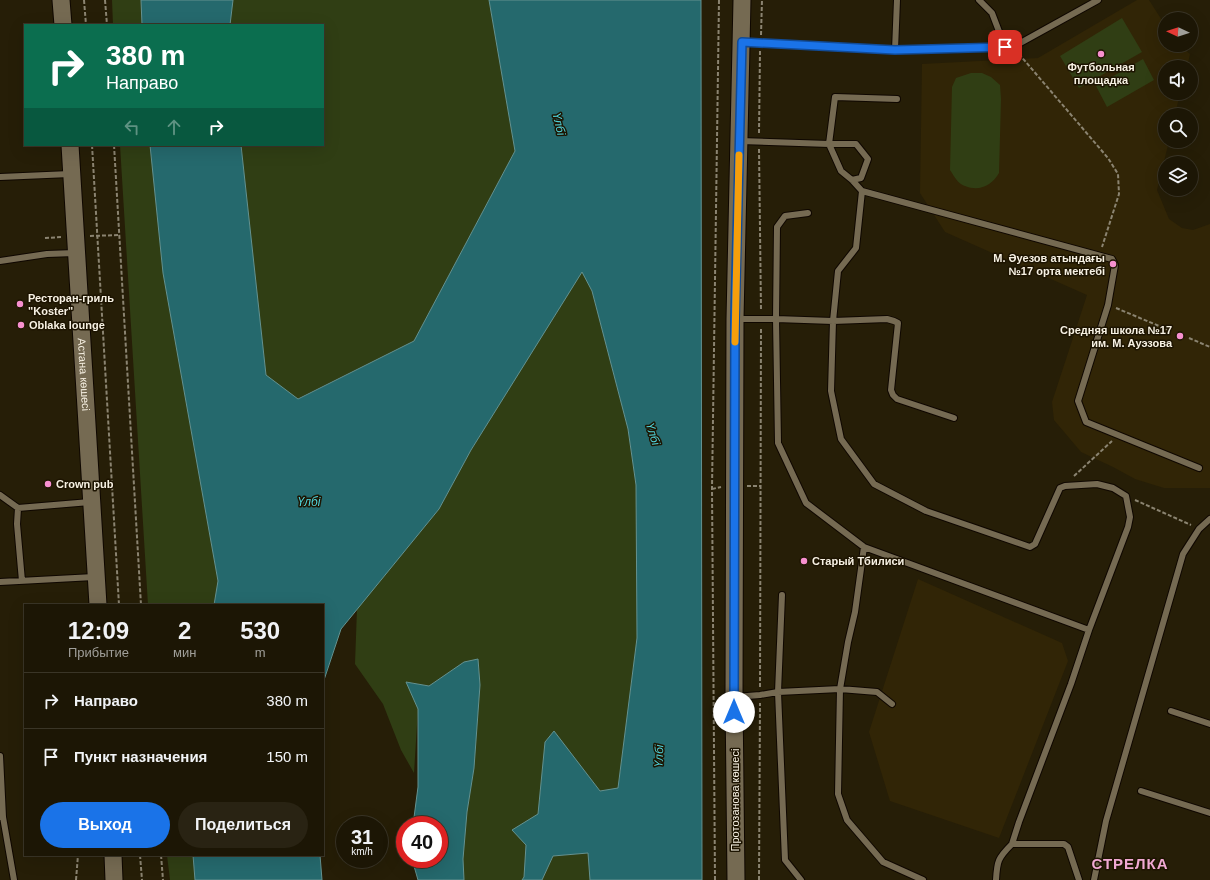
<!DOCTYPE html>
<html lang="ru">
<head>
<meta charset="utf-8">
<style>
	:root { --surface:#1c1605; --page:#292313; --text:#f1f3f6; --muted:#a09f9a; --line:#3a3527; --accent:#1a73e8 }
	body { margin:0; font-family:Helvetica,sans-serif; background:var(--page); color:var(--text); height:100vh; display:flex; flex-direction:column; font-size:15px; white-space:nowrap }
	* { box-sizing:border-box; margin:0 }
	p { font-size:13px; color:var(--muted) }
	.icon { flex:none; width:22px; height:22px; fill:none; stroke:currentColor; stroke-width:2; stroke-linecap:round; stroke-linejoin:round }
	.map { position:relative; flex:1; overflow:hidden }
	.drawer { position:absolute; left:24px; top:604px; width:300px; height:252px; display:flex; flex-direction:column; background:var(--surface); border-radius:0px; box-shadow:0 4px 16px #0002,0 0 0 1px var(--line) }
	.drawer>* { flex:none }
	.top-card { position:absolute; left:24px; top:24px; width:300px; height:122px; border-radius:0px; box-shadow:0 4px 16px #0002,0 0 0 1px var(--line); background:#0b6e4f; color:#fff; overflow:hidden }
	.needle { width:26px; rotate:274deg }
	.fabs { position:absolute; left:1158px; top:12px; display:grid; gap:8px }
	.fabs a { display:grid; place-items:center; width:40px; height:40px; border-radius:50%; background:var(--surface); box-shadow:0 4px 16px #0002,0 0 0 1px var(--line); font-size:20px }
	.speed { position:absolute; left:336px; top:816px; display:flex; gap:8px; font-size:20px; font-weight:700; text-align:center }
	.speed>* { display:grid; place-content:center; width:52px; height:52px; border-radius:50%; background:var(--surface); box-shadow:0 4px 16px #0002,0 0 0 1px var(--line); line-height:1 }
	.speed small { font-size:10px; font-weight:400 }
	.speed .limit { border:6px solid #d22; background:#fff; color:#111 }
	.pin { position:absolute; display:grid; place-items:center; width:34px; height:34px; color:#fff; margin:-17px; border-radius:8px; box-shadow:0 2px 6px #0006 }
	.me { position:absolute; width:44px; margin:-22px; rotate:0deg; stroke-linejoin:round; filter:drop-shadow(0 0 3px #0008) }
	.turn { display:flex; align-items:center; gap:14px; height:84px; padding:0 16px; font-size:18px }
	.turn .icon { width:52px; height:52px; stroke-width:2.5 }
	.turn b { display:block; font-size:28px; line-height:34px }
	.lanes { display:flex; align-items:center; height:38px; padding:0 16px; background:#0003; justify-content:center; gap:20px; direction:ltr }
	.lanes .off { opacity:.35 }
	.eta { display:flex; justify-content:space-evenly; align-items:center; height:68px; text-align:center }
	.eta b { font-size:24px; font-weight:700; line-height:28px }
	.action { display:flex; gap:8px; margin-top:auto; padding:8px 16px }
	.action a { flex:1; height:46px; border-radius:24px; background:var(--accent); color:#fff; font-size:16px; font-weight:700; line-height:46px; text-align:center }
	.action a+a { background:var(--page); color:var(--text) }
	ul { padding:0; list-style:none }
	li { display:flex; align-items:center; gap:12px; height:56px; padding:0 16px; border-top:1px solid var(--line) }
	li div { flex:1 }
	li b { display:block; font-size:15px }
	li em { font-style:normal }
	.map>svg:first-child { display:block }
	.built { fill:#312506 }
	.green { fill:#303e14 }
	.water { fill:#25696d; stroke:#649290 }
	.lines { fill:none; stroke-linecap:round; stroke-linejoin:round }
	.lane-casing { stroke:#0f0700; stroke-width:8 }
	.secondary-casing { stroke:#0f0700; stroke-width:19 }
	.path { stroke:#8b8471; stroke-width:2; stroke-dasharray:4 2; stroke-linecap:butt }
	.lane { stroke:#756a52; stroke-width:6 }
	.secondary { stroke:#756a52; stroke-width:17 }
	.route-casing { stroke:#114b97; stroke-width:10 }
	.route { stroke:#1a73e8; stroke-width:7 }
	.slow { stroke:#f59e0b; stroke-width:7 }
	.poi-dot { fill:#f790cf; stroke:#1d1401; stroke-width:1.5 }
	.labels { text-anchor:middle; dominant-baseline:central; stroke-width:3; stroke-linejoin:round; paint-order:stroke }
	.poi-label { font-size:11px; font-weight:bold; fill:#f7f1e3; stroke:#1d1401; text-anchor:start }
	.street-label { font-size:11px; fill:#f7f1e3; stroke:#1d1401 }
	.water-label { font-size:12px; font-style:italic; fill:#50d4dc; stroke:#1d1401 }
	.district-label { font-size:15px; font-weight:bold; letter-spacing:1px; fill:#f1a9d3; stroke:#1d1401 }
</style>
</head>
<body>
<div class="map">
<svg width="1210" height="880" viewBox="0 0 1210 880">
	<rect width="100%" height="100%" fill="#261e07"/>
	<path class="built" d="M1137 0H1149L1165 25V45H1179L1190 54 1187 67H1165V93H1180L1175 115H1165V141H1169L1157 190 1169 219 1182 228 1193 230 1210 224V488H1164L1135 479 1113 467 1081 452 1054 420 1052 402 1087 295 945 232 920 193 922 64 1038 58Z
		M918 579 1062 643 1068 661 999 838 890 801 869 732Z"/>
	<path class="green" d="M112 0H141L142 25H113Z
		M233 0H489L515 151 414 341 297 399 266 376 241 145H323V25H230Z
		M1122 18 1142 52 1079 88 1060 56Z
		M1143 59 1154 80 1107 107 1096 86Z
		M971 73H982L991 77 1000 85 1001 99 999 173C992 185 980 192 965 186 958 184 954 176 950 170L952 87 956 78Z
		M120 145H150L163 273 218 581 214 605H148Z
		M582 271 592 291 628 429 636 485 637 638 618 788 600 791 554 732 545 742 538 815 526 844 524 877 522 880H464L463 859 467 812 474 768 480 685 478 660 464 662 429 686 407 682 418 709 414 773 401 750 383 704 355 664 357 609 439 509 471 450Z
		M589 853 590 880H542L553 856Z
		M167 855H193L195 880H170Z"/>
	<path class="water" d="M141 0H233L230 25H142Z
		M489 0H701L702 880H590L588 853 553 856 542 880H522L524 877 526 845 512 830 538 814 545 742 554 731 600 791 618 788 637 638 636 485 628 429 592 291 582 272 471 450 439 509 341 629 323 683V605H214L218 581 163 273 150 145H241L266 375 298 399 414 341 515 151Z
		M478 659 480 685 474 768 467 812 463 859 464 880H418L412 859H439V825H413L418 787V709L406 682 429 686 464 662Z
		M193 855H320L322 880H195Z"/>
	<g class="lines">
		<defs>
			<path id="lane" d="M979 0 992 13 1000 34 997 48
				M742 42 895 50 959 49 1013 47 1098 0
				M895 50 897 0
				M740 141 829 144 841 171 852 180 862 191 856 248 838 271 833 321 887 319 894 321 898 323 891 390 893 395 897 399 954 418
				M0 177 70 174
				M852 180 861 178 868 159 856 144H829L835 97 897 99
				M862 191 1112 259 1115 265 1108 305 1078 401 1086 422 1199 468
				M0 261 47 254 75 253
				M737 319H776L833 321 831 391 841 439 874 484 926 511 1030 547 1035 544 1060 488 1065 486 1097 484 1113 488 1126 496 1130 517 1128 527 1089 630 864 547 806 503 778 443 776 319 777 227 785 216 808 213
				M0 495 18 508 90 502
				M18 508 17 524 22 581
				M864 547 855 612 848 642 840 689 877 692 892 704
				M0 582 94 577
				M782 595 778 692 785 860 801 880
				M735 697 760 695 778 692 840 689 838 794 847 820 883 862 923 880
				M1171 711 1210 724
				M0 756 3 817
				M1141 791 1210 813
				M0 817H3L14 880
				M1012 844 1019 822 1071 684 1089 630
				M996 880C997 861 998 858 1012 844H1064L1068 847 1079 880
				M1094 880 1106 821 1183 554 1199 529 1210 519"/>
			<g id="secondary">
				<path d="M61 0 63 25"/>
				<path id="s1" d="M70 145 98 605"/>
				<path d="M113 855 114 880"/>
				<path d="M736 880 734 697 735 319 742 0"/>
			</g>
		</defs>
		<use href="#lane" class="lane-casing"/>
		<use href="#secondary" class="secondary-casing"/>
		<path class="path" d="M84 0 86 25
			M105 0 107 25
			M761 35 762 0
			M1019 54 1108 158 1118 174 1119 194 1102 247
			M759 133 760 51
			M92 145 119 605
			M114 145 141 605
			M759 149 761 311
			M90 236 119 235
			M45 238 62 237
			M1116 308 1171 331
			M1189 338 1210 347
			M1074 476 1112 441
			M747 486H760
			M712 489 721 487
			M1135 500 1191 525
			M760 687 761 327
			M140 855 142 880
			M161 855 163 880
			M76 880 78 855
			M715 880 712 489 719 0
			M759 880 760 703"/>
		<use href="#lane" class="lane"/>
		<use href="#secondary" class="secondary"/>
	</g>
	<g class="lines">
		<defs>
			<path id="route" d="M734 712 735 319 742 42 895 50 1005 47"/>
		</defs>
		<use href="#route" class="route-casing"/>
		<use href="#route" class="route"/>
		<path class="slow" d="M735 342 739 155"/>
	</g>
	<g class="poi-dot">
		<circle cx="1101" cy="54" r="4"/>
		<circle cx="1113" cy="264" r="4"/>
		<circle cx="20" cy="304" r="4"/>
		<circle cx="21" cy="325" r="4"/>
		<circle cx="1180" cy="336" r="4"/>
		<circle cx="48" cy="484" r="4"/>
		<circle cx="804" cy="561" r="4"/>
	</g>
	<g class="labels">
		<g class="poi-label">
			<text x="1101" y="67" text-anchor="middle">Футбольная<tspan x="1101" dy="13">площадка</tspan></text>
			<text x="1105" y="258" text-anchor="end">М. Әуезов атындағы<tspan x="1105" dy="13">№17 орта мектебі</tspan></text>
			<text x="28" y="298">Ресторан-гриль<tspan x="28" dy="13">"Koster"</tspan></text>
			<text x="29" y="325">Oblaka lounge</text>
			<text x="1172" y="330" text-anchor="end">Средняя школа №17<tspan x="1172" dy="13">им. М. Ауэзова</tspan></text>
			<text x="56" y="484">Crown pub</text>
			<text x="812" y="561">Старый Тбилиси</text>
		</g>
		<g class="street-label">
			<text stroke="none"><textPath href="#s1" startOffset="230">Астана көшесі</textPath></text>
			<text transform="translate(735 800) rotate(-90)">Протозанова көшесі</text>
		</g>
		<g class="water-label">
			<text transform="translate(559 124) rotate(77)">Үлбі</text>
			<text transform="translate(653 434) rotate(73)">Үлбі</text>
			<text x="309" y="502">Үлбі</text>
			<text transform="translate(659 756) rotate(-88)">Үлбі</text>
		</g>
		<g class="district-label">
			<text x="1130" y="863">СТРЕЛКА</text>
		</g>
	</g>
</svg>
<div class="fabs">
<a><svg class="needle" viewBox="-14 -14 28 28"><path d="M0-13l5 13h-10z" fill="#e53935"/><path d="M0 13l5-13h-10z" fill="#a09f9a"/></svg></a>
<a><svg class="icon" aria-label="sound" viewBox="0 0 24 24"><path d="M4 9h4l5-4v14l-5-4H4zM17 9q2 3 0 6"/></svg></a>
<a><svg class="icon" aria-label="search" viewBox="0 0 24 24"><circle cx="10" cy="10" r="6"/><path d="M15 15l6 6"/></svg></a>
<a><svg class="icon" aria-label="layers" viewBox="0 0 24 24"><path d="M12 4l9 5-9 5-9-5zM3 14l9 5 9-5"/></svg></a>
</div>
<div class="speed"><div>31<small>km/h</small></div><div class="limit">40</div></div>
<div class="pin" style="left:1005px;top:47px;background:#d93025"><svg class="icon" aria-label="arrive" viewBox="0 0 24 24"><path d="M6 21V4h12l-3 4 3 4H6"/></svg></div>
<svg class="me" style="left:734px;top:712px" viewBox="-20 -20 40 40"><circle r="19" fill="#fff"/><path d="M0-13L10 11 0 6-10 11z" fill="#1a73e8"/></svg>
<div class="top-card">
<div class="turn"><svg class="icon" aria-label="right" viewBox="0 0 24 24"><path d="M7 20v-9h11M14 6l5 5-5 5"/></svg><div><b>380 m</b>Направо</div></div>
<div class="lanes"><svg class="icon off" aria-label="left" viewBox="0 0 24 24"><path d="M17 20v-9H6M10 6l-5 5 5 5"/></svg><svg class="icon off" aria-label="ahead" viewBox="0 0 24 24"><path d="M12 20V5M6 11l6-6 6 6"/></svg><svg class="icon" aria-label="right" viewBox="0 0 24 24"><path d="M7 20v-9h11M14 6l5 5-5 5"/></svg></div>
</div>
<section class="drawer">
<div class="eta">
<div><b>12:09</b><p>Прибытие</p></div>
<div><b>2</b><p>мин</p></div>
<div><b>530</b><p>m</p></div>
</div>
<ul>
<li><svg class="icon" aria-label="right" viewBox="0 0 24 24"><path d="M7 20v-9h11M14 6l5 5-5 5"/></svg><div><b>Направо</b></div><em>380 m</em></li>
<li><svg class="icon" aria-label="arrive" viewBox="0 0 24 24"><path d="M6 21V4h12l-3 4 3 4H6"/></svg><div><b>Пункт назначения</b></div><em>150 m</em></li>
</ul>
<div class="action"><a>Выход</a><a>Поделиться</a></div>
</section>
</div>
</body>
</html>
